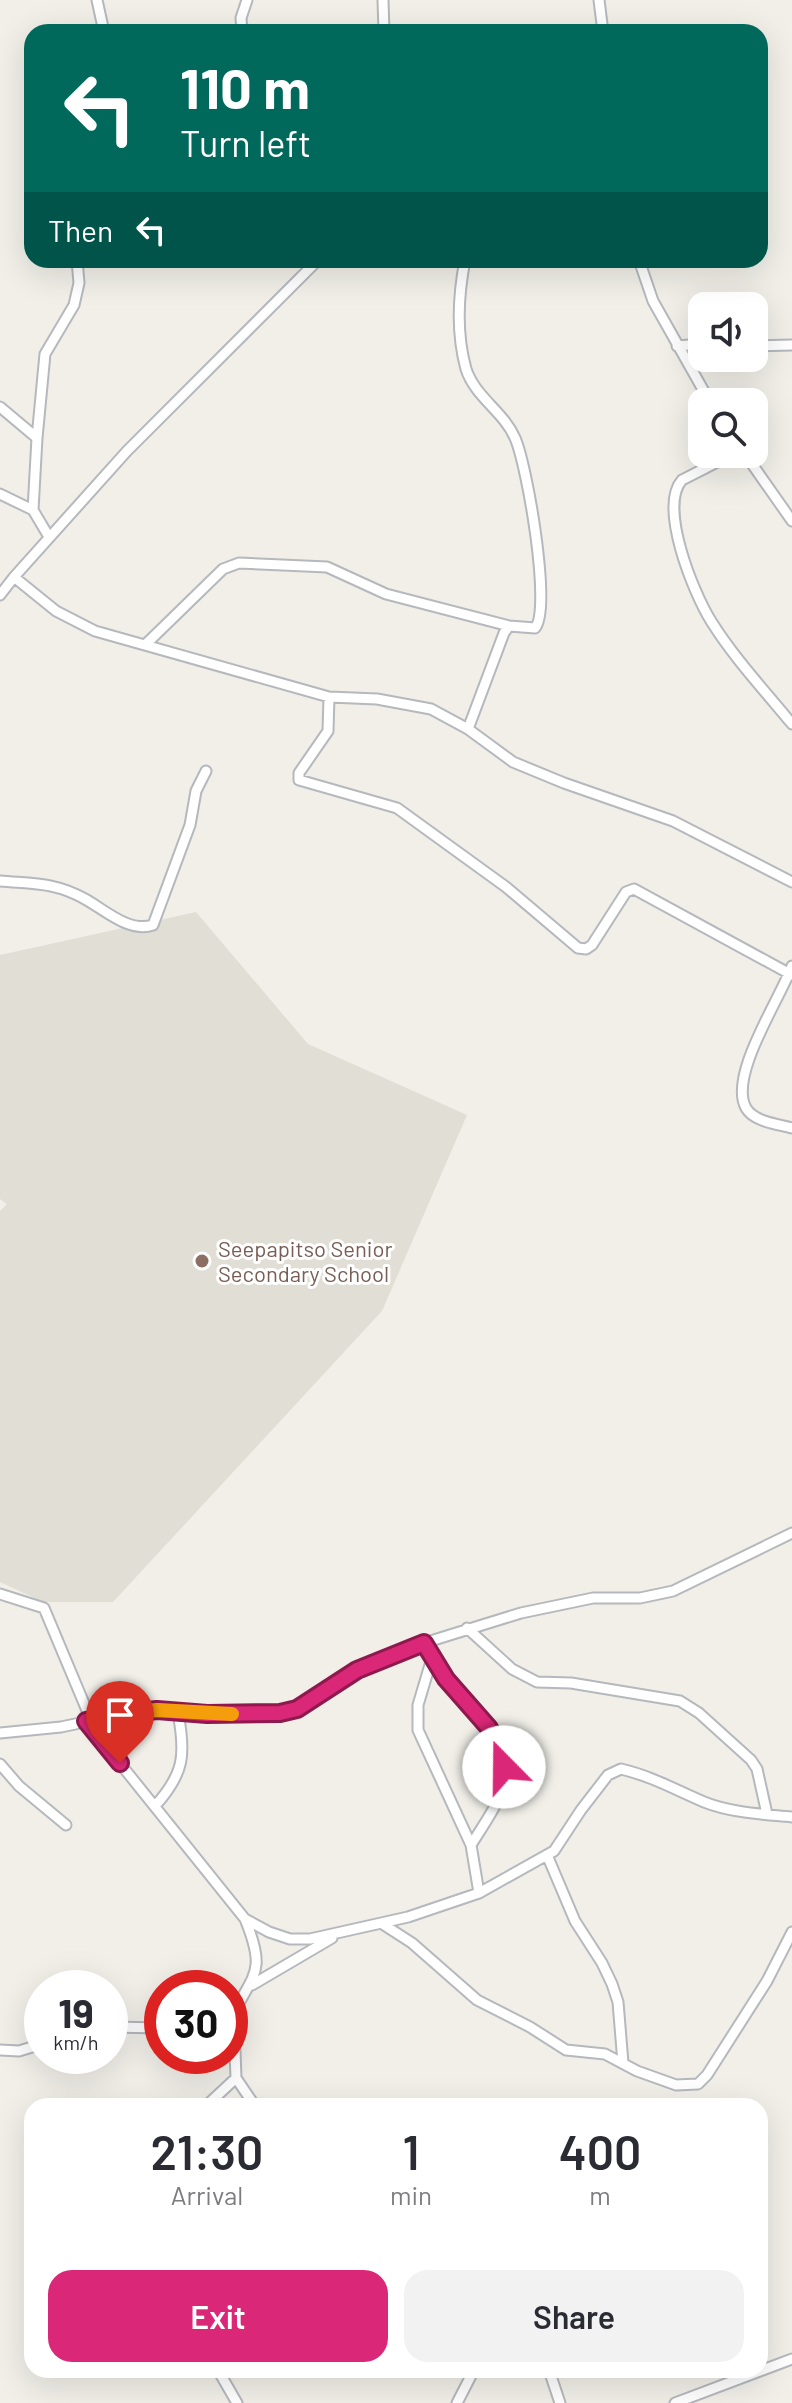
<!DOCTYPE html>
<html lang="en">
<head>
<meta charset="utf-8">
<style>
	:root { --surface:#fff; --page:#f2f2f3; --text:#2b2b33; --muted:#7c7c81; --accent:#db2777 }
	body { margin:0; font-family:Barlow,sans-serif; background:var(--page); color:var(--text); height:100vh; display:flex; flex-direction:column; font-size:30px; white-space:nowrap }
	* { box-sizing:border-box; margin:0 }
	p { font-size:26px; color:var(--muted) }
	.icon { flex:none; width:44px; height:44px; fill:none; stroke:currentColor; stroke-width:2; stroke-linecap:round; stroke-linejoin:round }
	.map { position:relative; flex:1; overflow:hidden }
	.details { position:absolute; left:24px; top:2098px; width:744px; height:280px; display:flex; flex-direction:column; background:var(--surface); border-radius:24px; box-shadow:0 8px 32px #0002 }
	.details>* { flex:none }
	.guide { position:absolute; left:24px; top:24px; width:744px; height:244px; border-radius:24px; box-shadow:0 8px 32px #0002; background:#00695c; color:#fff; overflow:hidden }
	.fabs { position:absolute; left:688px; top:292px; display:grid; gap:16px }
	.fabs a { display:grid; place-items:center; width:80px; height:80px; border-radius:16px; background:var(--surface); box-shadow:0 8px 32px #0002; font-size:40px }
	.speed { position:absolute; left:24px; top:1970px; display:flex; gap:16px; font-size:40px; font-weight:700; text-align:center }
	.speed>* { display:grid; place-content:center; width:104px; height:104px; border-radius:50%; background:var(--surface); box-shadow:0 8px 32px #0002; line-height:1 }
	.speed small { font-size:20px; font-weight:400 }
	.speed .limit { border:12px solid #d22; background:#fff; color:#111 }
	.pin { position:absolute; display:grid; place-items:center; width:68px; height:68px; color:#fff; margin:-82px -34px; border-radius:50% 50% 50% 0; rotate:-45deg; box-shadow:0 0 8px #0007 }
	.pin .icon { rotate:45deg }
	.me { position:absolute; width:88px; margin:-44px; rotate:338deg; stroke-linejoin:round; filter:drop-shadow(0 0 6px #0008) }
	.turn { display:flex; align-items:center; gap:28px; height:168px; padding:0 24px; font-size:36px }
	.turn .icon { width:104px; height:104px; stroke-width:2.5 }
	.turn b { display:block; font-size:56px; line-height:68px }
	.then { display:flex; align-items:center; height:76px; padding:0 24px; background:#0003; gap:16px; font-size:30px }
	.eta { display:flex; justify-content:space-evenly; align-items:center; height:136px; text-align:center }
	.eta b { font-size:48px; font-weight:600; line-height:56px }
	.action { display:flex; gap:16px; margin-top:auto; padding:16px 24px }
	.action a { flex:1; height:92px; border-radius:24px; background:var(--accent); color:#fff; font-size:32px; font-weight:600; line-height:92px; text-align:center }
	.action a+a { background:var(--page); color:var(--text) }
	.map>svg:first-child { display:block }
	.education { fill:#e1ded6 }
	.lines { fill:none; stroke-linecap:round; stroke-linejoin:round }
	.street-casing { stroke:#b5b8bc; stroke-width:13 }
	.street { stroke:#fff; stroke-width:9 }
	.route-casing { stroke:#8e194d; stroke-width:20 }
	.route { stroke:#db2777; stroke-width:14 }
	.slow { stroke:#f59e0b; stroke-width:14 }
	.education-dot { fill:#8d6e63; stroke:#fff; stroke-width:3 }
	.labels { text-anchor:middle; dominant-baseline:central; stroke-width:6; stroke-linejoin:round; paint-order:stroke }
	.education-label { font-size:22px; fill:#785e54; stroke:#fff; text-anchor:start }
</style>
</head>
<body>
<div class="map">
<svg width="792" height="2403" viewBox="0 0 792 2403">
	<rect width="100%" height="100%" fill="#f1efe8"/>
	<path class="education" d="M196 912 308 1044 467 1115 382 1311 113 1602H43L0 1582V1211L7 1204 0 1199V955Z"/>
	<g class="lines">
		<defs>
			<path id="street" d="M97 0 104 32
				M383 0 384 32
				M599 0 603 32
				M242 32 241 18 247 0
				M465 260C458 296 456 333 466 369 475 397 504 412 515 438 527 465 552 609 535 628L509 626 504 633 468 729
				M639 260 653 301 710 402
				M677 346 702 344
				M754 346 792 345
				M0 407 37 438 33 510 49 537
				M37 438 45 354 74 305 79 283 77 260
				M733 454 682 480C658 507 694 594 711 621 734 658 765 691 792 724
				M745 454 792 521
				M0 494 33 510
				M14 577 56 611 95 631 329 697 377 699 431 709 468 729 513 762 564 783 673 821 792 882
				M0 595 14 577 127 451 318 260
				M145 645 223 569 239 563 327 567 386 594 509 626
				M329 697 328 731 299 773V780L397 808 506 887 578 948 586 949 592 945 626 892 634 889 792 975
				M0 881C33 884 55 882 85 899 105 910 129 933 153 925L190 825 196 791 206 771
				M792 966C780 999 728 1076 746 1108 754 1122 778 1124 792 1128
				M0 1594 44 1608 91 1720
				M467 1628 512 1669 537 1682 571 1683 680 1701 699 1713 751 1760 757 1769 767 1814
				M424 1643C431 1656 438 1668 447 1680 470 1709 513 1743 503 1785 498 1806 482 1827 471 1845
				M432 1658 418 1705V1730L471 1845 479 1893
				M86 1721 245 1919C268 1975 252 1973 230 2021
				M0 1733 61 1727 132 1712 157 1710 247 1714 280 1713 297 1709 357 1670 424 1643 521 1613 593 1598H640L673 1591 792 1533
				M0 1764 19 1786 66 1825
				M155 1806C184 1774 186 1755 178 1713
				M547 1855 575 1921 602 1963 612 1984 618 2002 623 2063
				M245 1919 269 1932 290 1939H310L408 1917 479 1893 554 1851 581 1810 608 1775 621 1769C651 1776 676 1790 704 1802 732 1813 762 1814 792 1817
				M381 1923 412 1943 477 2000 530 2027 566 2050 605 2054 637 2071 676 2085 698 2084 707 2075 767 1981 792 1932
				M252 1985 332 1938
				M110 2027 162 2028
				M0 2050 19 2051 42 2044
				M236 2078 255 2106
				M206 2106 236 2078 235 2051 230 2021
				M218 2370 237 2403
				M549 2370 560 2403
				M457 2403 474 2370
				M675 2403 792 2359"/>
		</defs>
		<use href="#street" class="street-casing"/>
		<use href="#street" class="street"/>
	</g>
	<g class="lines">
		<defs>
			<path id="route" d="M120 1763 86 1721 113 1715 157 1710 207 1714 280 1713 297 1709 357 1670 424 1643 446 1679 489 1728 504 1767"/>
		</defs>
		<use href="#route" class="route-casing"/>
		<use href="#route" class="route"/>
		<path class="slow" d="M120 1714 157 1710 232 1714"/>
	</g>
	<circle class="education-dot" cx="202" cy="1261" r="8"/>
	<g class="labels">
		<g class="education-label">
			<text x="218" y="1248">Seepapitso Senior<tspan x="218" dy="25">Secondary School</tspan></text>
		</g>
	</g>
</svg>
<div class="fabs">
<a><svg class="icon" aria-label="sound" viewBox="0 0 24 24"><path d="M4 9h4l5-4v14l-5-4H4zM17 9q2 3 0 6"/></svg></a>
<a><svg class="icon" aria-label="search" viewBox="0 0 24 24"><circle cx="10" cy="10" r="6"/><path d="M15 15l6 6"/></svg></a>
</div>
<div class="speed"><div>19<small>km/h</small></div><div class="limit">30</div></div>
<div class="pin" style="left:120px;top:1763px;background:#d93025"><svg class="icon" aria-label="arrive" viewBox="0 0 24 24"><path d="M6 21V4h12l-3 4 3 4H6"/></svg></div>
<svg class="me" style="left:504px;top:1767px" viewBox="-20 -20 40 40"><circle r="19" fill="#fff"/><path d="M0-13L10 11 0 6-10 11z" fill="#db2777"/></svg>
<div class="guide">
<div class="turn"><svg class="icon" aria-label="left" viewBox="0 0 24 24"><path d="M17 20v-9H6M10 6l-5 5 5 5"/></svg><div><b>110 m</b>Turn left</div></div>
<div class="then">Then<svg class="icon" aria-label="left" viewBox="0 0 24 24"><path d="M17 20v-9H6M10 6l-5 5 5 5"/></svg></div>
</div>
<section class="details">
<div class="eta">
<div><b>21:30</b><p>Arrival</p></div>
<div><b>1</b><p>min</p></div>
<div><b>400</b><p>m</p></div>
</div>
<div class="action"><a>Exit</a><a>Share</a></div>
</section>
</div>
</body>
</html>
